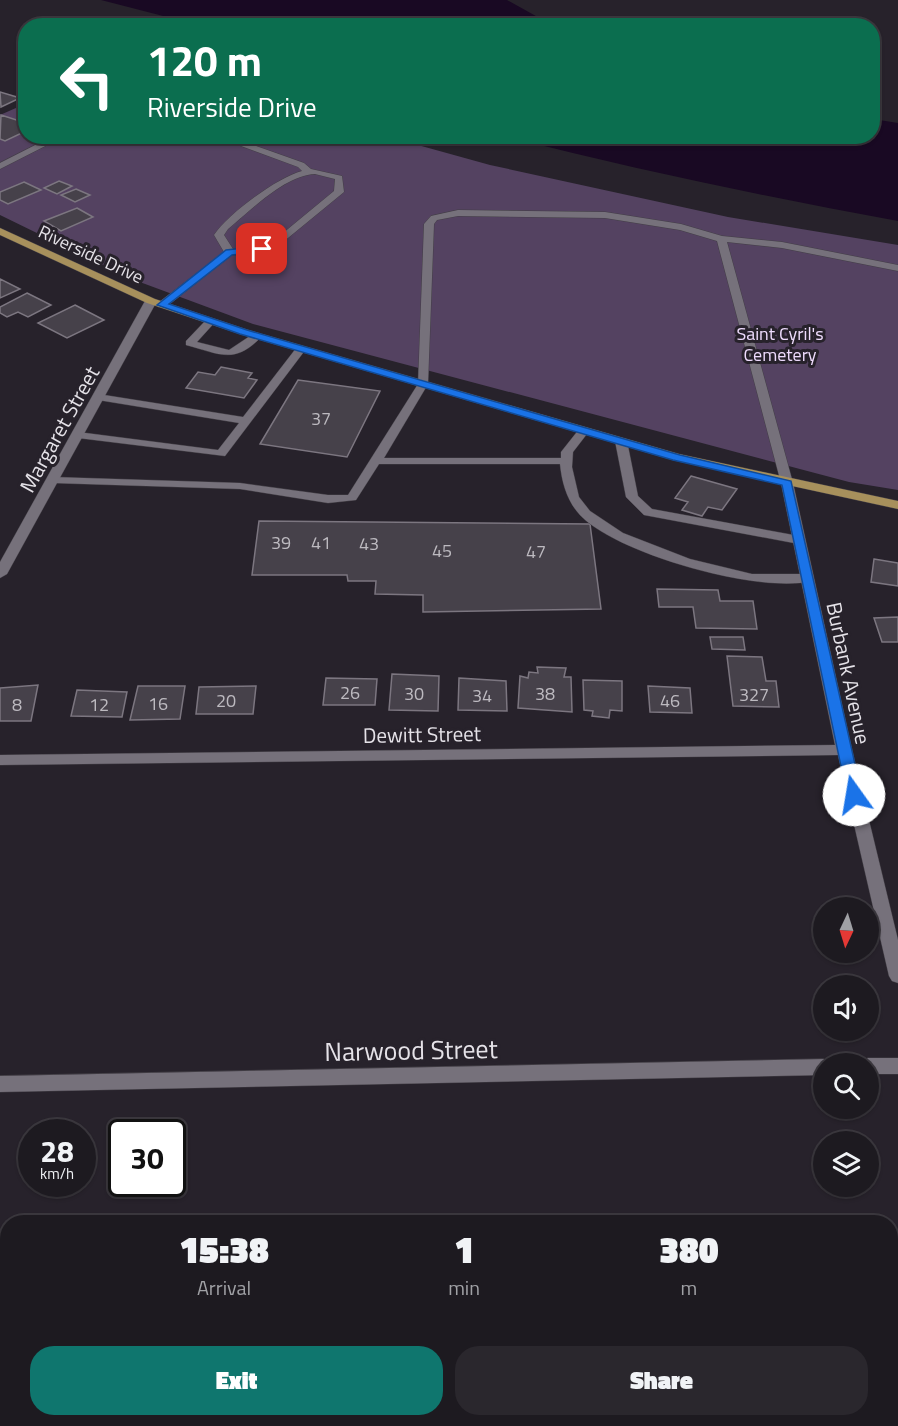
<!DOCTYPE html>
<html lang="en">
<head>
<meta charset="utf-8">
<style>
	:root { --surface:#1d1a20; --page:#2a272d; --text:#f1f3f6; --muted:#a0a1a5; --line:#3b383e; --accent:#0f766e }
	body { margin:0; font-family:"Titillium Web",sans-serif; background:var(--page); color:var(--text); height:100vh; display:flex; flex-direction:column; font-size:22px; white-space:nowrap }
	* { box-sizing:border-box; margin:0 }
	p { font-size:20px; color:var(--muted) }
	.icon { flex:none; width:33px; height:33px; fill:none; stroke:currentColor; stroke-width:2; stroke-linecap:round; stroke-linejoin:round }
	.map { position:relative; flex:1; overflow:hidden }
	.drawer { position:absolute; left:0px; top:1215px; width:898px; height:212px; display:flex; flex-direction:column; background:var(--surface); border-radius:24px 24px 0 0; box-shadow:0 2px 4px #0004,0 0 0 2px var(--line) }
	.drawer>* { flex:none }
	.banner { position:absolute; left:18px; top:18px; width:862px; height:126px; border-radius:24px; box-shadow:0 2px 4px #0004,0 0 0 2px var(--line); background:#0b6e4f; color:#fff; overflow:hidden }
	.needle { width:39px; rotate:184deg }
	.buttons { position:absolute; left:813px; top:897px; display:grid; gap:12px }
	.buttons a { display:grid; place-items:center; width:66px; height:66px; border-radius:50%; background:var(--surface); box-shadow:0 2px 4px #0004,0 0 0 2px var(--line); font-size:30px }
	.speed { position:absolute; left:18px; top:1119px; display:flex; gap:12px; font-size:30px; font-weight:700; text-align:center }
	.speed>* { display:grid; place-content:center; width:78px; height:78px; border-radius:50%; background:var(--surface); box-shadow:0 2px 4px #0004,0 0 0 2px var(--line); line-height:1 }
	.speed small { font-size:15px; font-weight:400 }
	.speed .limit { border:3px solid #111; border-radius:9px; background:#fff; color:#111 }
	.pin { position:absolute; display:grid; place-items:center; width:51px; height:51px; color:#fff; margin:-26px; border-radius:12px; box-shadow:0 3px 9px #0006 }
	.me { position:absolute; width:66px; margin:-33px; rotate:347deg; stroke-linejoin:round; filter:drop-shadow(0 0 4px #0008) }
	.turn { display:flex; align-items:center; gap:21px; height:126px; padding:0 30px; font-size:27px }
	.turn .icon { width:78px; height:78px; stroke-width:2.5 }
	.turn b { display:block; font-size:42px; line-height:51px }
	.eta { display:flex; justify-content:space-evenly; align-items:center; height:102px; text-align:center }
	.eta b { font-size:36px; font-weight:800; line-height:42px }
	.button { display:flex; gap:12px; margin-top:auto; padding:12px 30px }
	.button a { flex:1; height:69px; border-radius:24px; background:var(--accent); color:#fff; font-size:24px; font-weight:800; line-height:69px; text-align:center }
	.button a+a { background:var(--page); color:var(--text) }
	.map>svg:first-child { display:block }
	.green { fill:#544261 }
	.water { fill:#190923 }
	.building { fill:#46414a; stroke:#7c7680; stroke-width:1.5 }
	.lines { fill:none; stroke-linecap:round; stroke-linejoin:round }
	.service-casing { stroke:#433f46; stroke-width:1 }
	.minor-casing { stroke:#433f46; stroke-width:1 }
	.primary-casing { stroke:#433f46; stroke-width:1 }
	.service { fill:#76717b; fill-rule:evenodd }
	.minor { fill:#76717b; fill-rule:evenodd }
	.primary { fill:#a7905c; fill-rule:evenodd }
	.route { fill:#1a73e8; stroke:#114b97; stroke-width:1.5 }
	.labels { text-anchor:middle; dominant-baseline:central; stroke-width:6; stroke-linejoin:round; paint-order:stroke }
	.far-street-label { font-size:18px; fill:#e5e2e8; stroke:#27222b }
	.far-park-label { font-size:18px; fill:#efdcfe; stroke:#27222b }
	.number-label { font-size:18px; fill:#bdbac0 }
	.street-label { font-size:21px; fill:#e5e2e8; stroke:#27222b }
	.near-street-label { font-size:26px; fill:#e5e2e8; stroke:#27222b }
</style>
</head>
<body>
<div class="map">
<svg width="898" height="1426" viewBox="0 0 898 1426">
	<rect width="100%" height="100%" fill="#27222b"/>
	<path class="green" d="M25 104 26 136 389 137 490 165 728 217 898 245V490L849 482 253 324 129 278 0 215V115Z"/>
	<path class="water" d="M101 0H507L552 25H198Z
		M873 119 898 123V221C767 197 637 170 508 137L873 136Z"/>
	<path class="building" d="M0 92 20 98 1 107Z
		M1 115 26 123V131L5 141 0 139Z
		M59 181 72 186 57 194 44 188Z
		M24 182 41 190 8 204 0 200V192Z
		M76 189 90 195 75 202 61 195Z
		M77 208 93 217 61 231 44 221Z
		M0 279 20 289 0 298Z
		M27 293 51 305 28 317 18 312 7 317 0 313V307Z
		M75 305 104 320 67 338 38 323Z
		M221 367 252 373 248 378 257 380 244 398 186 388 198 372 215 375Z
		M298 380 380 391 347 457 260 444Z
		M691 476 737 489 722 510 708 507 702 516 682 510 688 502 675 498Z
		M259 521 590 524 601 609 423 612V595L375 594 376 581H348L347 575H252Z
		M874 559 898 563V586L871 582Z
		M657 589 718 590 720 601H753L757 629 696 628 693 607H659Z
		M898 617V642H882L874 618Z
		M710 637H743L745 650 712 649Z
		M727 656 762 657 766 681H776L779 707 733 706Z
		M537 667 566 668 564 677H571L572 712 518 708 520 676 528 678 529 672 538 673Z
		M392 674 439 676 438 711 389 710Z
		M326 678 377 679 375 705H323Z
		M459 678 506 681 507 711 458 710Z
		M583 680 622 681V711L610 710 609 718 592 716 593 711 584 710Z
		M38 685 31 721H0V688Z
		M138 686H185L180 719 130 720Z
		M256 686 253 714H196L199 687Z
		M648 686 690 688 692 713 650 712Z
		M77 690 127 692 122 717 71 716Z"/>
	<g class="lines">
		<defs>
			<path id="service" d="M53 136H65L0 169V163Z
				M214 136H228L304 163 311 169 342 176 344 192 277 247 247 255H232L166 307H158V303L224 252 214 235C228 214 278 177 302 171L298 167ZM315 174 335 179 334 191 271 243 247 249H233L224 235 228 229C250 211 285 175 315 174Z
				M458 210 605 212 681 224 722 236 782 242 898 265V271L782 248 727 242 793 483 787 486 781 483 717 241 680 230 605 218 458 216 437 220 434 224 428 384 384 458H561V452L580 428H588L590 430 573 452 572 467 579 497 590 511 623 533 690 559 752 574H807L811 575 813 578 811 581C760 594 617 554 580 515 567 501 562 483 560 464H379L356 500 328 503 240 489 53 483 47 480 53 477 240 483 328 495H348L418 384 424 224 431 216Z
				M211 318 216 321 197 342 229 350 253 334 257 333 262 336C235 365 220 354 186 345V341L207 319Z
				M301 346 306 349 225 456 78 438 72 435 78 432 218 450 239 423 98 400 93 397 98 394 243 417 297 347Z
				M621 438 627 441 638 496 652 509 799 536 805 540 799 544 644 515 626 497 615 441Z"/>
			<path id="minor" d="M151 298 157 301 7 574 0 578V562L145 301Z
				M787 479 793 483 852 750 898 940V983L892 981 889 976 838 755 0 765V755L835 745 781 483Z
				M868 1058H898V1074H868V1064H860Z
				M824 1059 831 1064H824V1075L0 1092V1076Z"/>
			<path id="primary" d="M0 228 155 299 248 330 679 454 898 501V509L673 460 240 334 147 303 0 235Z"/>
		</defs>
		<use href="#service" class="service-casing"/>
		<use href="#minor" class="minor-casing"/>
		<use href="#primary" class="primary-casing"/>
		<use href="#service" class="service"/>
		<use href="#minor" class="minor"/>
		<use href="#primary" class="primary"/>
	</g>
	<path class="route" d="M262 246 266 247V251L232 255 169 304 247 330 680 455 791 481 862 795 859 798 854 800 847 795 782 485 673 460 240 334 157 305 226 250Z"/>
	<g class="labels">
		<g class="far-street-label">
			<text transform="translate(91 254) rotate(25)">Riverside Drive</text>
		</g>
		<g class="far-park-label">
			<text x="780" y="333">Saint Cyril's<tspan x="780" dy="21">Cemetery</tspan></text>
		</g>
		<g class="number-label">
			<text x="321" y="418">37</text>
			<text x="281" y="542">39</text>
			<text x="321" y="542">41</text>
			<text x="369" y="543">43</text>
			<text x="442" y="550">45</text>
			<text x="536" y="551">47</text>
			<text x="350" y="692">26</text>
			<text x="414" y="693">30</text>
			<text x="545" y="693">38</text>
			<text x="754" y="694">327</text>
			<text x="482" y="695">34</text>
			<text x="226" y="700">20</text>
			<text x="670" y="700">46</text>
			<text x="158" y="703">16</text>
			<text x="17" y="704">8</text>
			<text x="99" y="704">12</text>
		</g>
		<g class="street-label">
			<text transform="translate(59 429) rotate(-61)">Margaret Street</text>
			<text transform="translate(849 673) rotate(78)">Burbank Avenue</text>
			<text transform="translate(422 734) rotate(-1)">Dewitt Street</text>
		</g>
		<g class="near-street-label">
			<text transform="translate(411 1050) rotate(-1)">Narwood Street</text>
		</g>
	</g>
</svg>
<div class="buttons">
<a><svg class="needle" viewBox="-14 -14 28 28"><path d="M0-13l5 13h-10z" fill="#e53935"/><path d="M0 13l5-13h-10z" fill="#a0a1a5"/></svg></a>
<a><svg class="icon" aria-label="sound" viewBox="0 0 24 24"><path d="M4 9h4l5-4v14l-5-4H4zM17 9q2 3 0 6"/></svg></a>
<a><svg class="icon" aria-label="search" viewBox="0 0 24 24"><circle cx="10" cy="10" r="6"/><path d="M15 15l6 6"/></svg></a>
<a><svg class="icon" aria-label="layers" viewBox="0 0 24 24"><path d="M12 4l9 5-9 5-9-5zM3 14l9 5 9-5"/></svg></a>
</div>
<div class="speed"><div>28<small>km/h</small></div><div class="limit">30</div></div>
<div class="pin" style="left:262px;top:249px;background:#d93025"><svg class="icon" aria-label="arrive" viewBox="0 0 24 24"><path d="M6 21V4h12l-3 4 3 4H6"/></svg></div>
<svg class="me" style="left:854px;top:795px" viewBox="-20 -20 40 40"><circle r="19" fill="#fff"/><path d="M0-13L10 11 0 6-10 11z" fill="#1a73e8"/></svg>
<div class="banner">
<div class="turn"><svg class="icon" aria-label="left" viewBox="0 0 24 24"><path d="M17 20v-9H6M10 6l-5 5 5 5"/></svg><div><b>120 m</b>Riverside Drive</div></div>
</div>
<section class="drawer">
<div class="eta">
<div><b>15:38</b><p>Arrival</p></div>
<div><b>1</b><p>min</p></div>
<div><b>380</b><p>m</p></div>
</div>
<div class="button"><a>Exit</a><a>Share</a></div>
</section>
</div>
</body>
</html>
